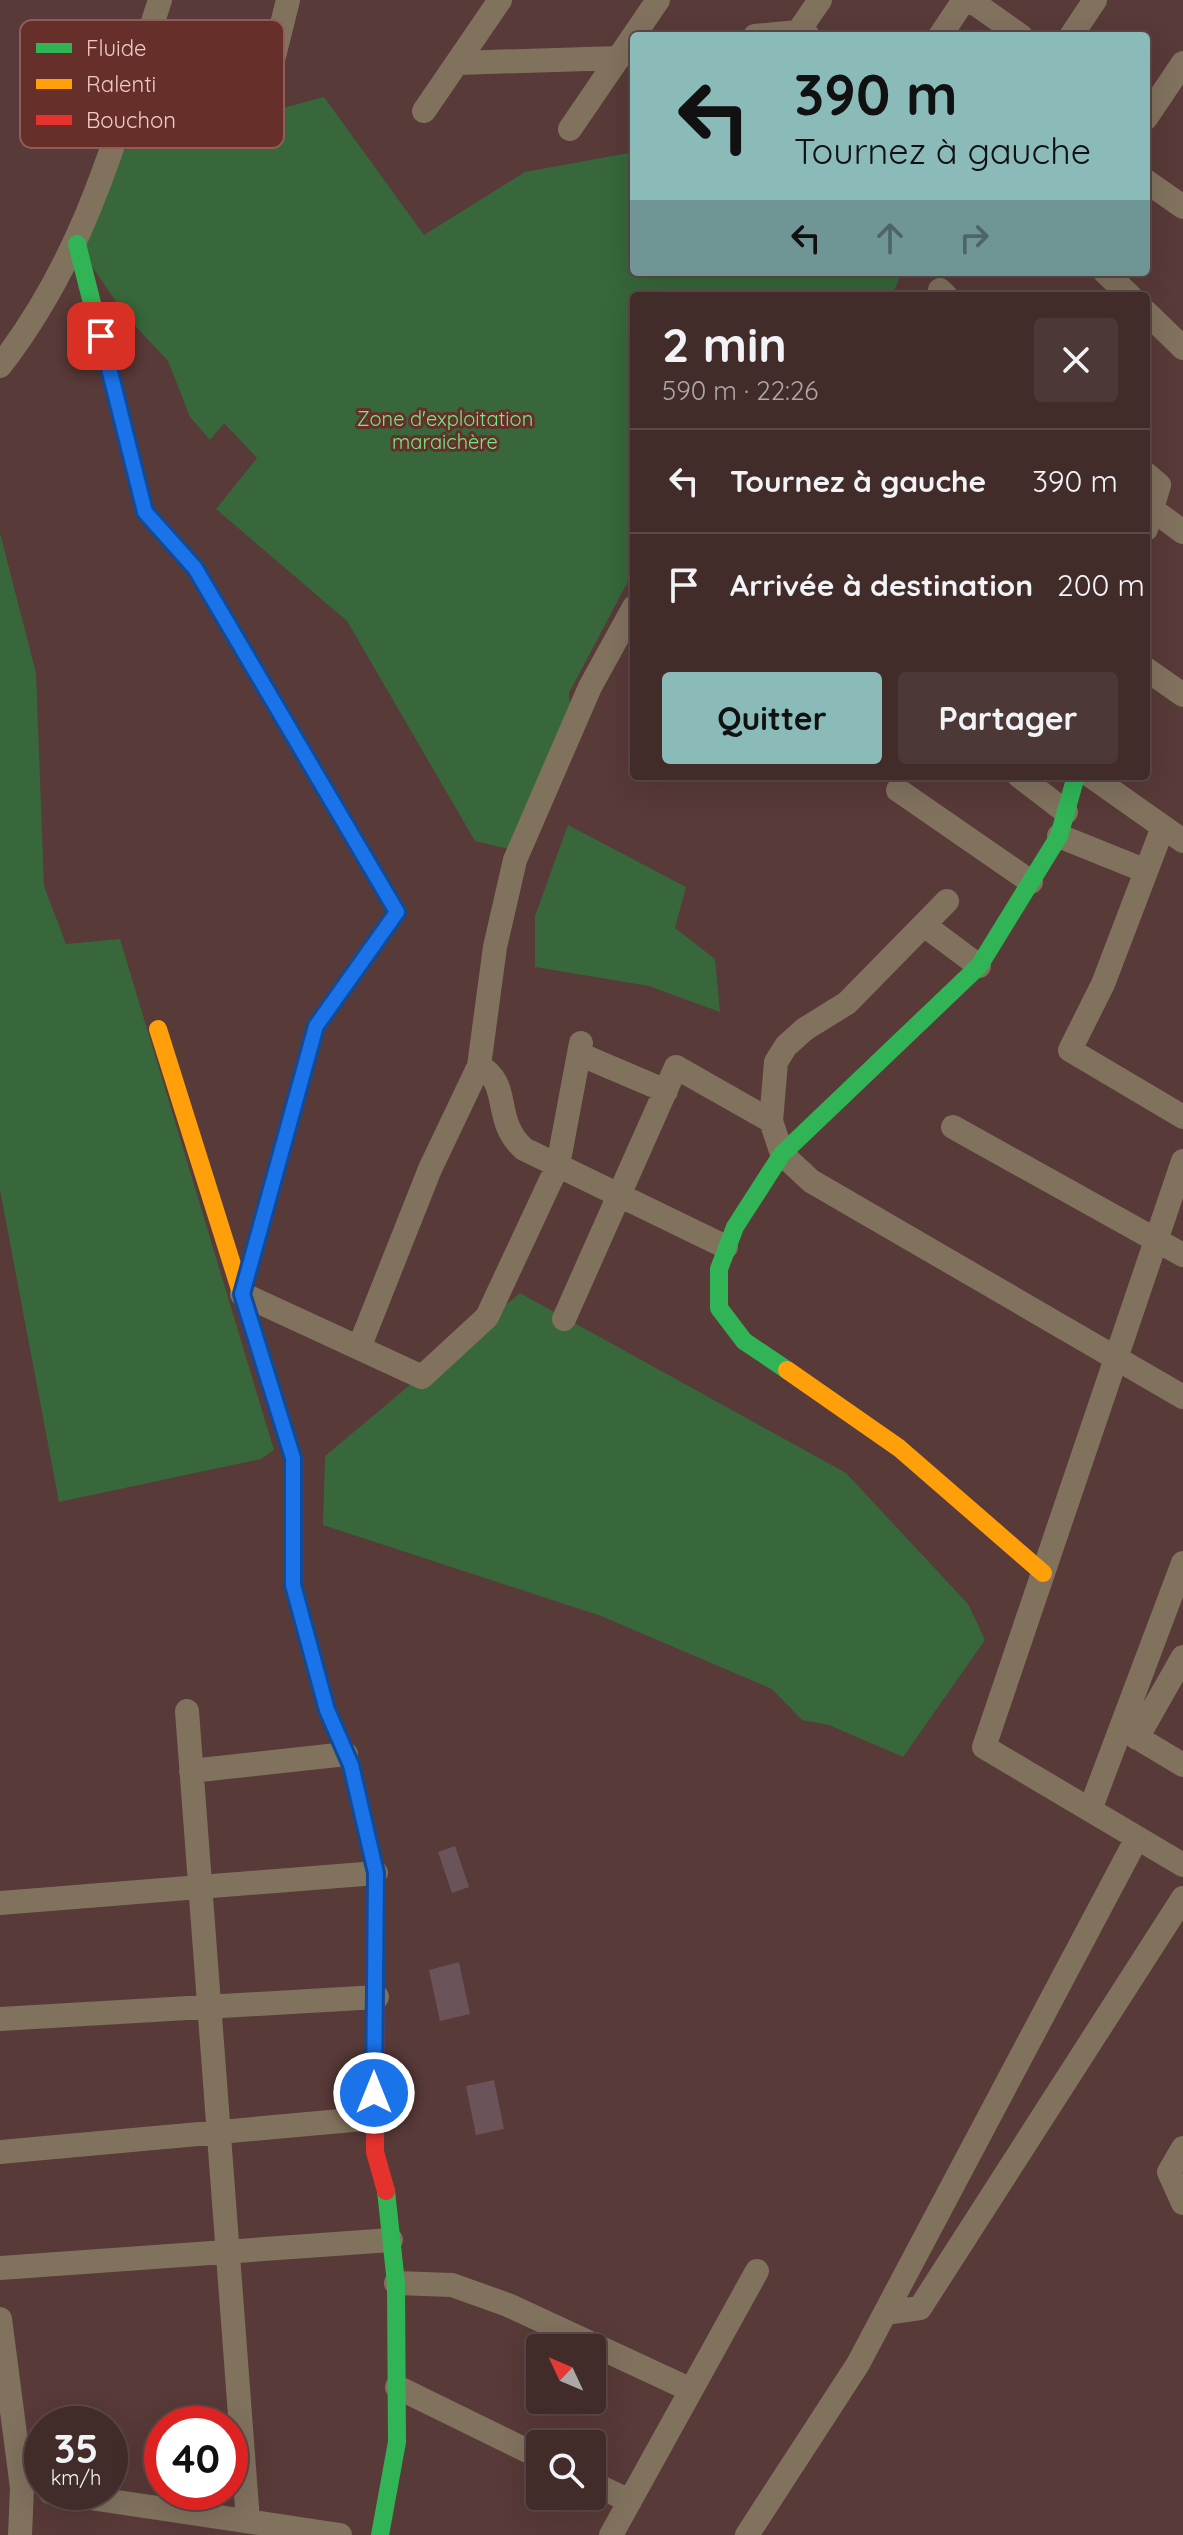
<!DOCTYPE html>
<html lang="fr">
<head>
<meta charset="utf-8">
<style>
	:root { --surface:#422c2a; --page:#4c3836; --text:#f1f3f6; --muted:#aea7a8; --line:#5a4847; --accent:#8bbbb9 }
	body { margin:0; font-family:Quicksand,sans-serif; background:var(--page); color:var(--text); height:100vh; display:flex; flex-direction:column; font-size:30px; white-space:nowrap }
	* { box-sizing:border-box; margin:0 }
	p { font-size:26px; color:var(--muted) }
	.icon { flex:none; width:44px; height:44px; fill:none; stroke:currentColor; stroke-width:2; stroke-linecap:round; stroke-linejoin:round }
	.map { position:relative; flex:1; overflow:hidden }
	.drawer { position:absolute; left:630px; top:292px; width:520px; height:488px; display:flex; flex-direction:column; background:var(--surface); border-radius:8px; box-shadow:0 8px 32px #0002,0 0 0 2px var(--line) }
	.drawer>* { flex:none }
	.hud { position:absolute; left:630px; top:32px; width:520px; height:244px; border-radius:8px; box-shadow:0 8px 32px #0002,0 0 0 2px var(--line); background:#8bbbb9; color:#111; overflow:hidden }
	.needle { width:52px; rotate:314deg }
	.fabs { position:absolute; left:526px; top:2334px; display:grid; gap:16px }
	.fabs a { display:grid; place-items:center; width:80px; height:80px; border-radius:8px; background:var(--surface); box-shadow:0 8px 32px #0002,0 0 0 2px var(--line); font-size:40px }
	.speed { position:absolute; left:24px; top:2406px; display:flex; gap:16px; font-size:40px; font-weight:700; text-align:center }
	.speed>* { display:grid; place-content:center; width:104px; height:104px; border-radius:50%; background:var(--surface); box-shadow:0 8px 32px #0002,0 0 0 2px var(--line); line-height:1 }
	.speed small { font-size:20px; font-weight:400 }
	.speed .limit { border:12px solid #d22; background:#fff; color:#111 }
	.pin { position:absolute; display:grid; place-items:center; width:68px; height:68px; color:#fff; margin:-34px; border-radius:16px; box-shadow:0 4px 12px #0006 }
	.me { position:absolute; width:88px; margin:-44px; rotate:0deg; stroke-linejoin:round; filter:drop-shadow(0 0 6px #0008) }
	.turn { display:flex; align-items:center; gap:28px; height:168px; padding:0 32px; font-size:36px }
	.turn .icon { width:104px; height:104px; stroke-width:2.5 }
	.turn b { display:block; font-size:56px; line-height:68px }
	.lanes { display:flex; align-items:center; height:76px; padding:0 32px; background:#0003; justify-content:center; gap:40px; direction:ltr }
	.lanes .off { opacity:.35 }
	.round { display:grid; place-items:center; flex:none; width:84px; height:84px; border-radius:8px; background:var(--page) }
	.headline { display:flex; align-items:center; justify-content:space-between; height:136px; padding:0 32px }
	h1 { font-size:48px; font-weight:800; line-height:60px }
	.cta { display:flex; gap:16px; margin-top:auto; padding:16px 32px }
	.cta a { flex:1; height:92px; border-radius:8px; background:var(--accent); color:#111; font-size:32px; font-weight:800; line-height:92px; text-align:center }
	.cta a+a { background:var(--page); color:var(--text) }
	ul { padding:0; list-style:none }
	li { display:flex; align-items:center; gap:24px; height:104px; padding:0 32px; border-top:2px solid var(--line) }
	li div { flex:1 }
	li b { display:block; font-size:30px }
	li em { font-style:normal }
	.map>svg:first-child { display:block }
	.green { fill:#37673b }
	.building { fill:#6b5459 }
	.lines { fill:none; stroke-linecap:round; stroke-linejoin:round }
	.street { stroke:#81725e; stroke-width:24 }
	.fast { stroke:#30b455; stroke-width:18 }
	.slow { stroke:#ff9f0a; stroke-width:18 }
	.jam { stroke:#e5322d; stroke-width:18 }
	.route-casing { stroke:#114b97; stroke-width:20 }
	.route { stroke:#1a73e8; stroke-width:14 }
	.labels { text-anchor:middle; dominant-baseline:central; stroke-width:6; stroke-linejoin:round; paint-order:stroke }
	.park-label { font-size:20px; fill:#6ded84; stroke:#662f2a }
	.key { fill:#662f2a; stroke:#8f5e59; stroke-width:2 }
	.key-label { font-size:22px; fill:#eecbc6 }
</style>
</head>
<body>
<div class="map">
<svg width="1183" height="2535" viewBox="0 0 1183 2535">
	<rect width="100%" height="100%" fill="#583a38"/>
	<path class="green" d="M324 97 424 235 525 172 634 152V272H902L892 296H634V570L569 693 572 728 518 851 475 841 347 621 216 509 257 458 224 423 210 440 190 417 168 361 125 315 77 244 110 154Z
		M0 533 36 673 44 886 66 944 120 939 274 1450 261 1459 59 1502 0 1190Z
		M568 825 686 887 675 928 715 959 720 1012 649 986 535 967V916Z
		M520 1293 846 1473 968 1604 985 1640 903 1757 829 1725 802 1720 772 1689 601 1616 323 1525 325 1456Z"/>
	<path class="building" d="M455 1846 469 1887 452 1893 438 1852Z
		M459 1962 470 2014 440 2021 429 1970Z
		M494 2080 504 2129 476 2135 466 2086Z"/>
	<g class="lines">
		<path class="street" d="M970 0 1021 36
			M798 32 820 0
			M755 36 798 32 808 36
			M940 36 964 0
			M1071 36 1095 0
			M457 63 619 58
			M267 84 288 0
			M424 111 500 0
			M1146 118 1183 63
			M570 129 658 0
			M1146 181 1183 207
			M1105 272 1130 296
			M940 290 946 296
			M1146 312 1183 348
			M0 366C87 254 117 132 160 0
			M1146 474 1159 485 1146 529
			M1152 509 1183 532
			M1146 669 1183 695
			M1019 776 1066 812
			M1091 776 1183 841
			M898 790 1031 882
			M1163 827 1103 984 1070 1050 1183 1117
			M1059 836 1146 871
			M947 901 847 1003 805 1029 786 1046 776 1062 771 1121 782 1154 811 1181 1183 1397
			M924 925 979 966
			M579 1054 666 1091
			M479 1066C513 1084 491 1120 524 1149L726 1247
			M953 1127 1183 1255
			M1183 1161 984 1747 1183 1865
			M242 1294 422 1377 487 1317 558 1165 581 1043
			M564 1319 676 1067 771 1121
			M359 1348 430 1169 479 1066 495 947 515 860 590 687 634 607
			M187 1711 248 2521
			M1123 1729 1183 1765
			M1137 1738 1183 1657
			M191 1771 346 1754
			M1090 1810 1183 1563
			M0 1903 376 1873
			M0 2019 377 1997
			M1183 2148 1169 2172 1183 2203
			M0 2152 374 2118
			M0 2268 391 2240
			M396 2283 452 2285 508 2305 691 2390
			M885 2313 920 2308 1183 1898
			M0 2319 22 2488 20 2535
			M397 2387 540 2457
			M592 2483 630 2501
			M50 2492 340 2535
			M611 2535 757 2271
			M747 2535 858 2364 1137 1838"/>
		<path class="fast" d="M77 244 145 512 195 568 333 804
			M787 1370 744 1341 719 1308V1269L735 1227 782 1154 979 966 1059 836 1076 776
			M380 2535 397 2442 396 2283 386 2191"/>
		<path class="slow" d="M158 1029 293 1458V1585L311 1652
			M242 1294 316 1026 397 912 333 804
			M787 1370 899 1448 1043 1573"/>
		<path class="jam" d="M311 1652 327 1710 351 1765 376 1873 375 2152 386 2191"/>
	</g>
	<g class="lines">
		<defs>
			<path id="route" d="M101 336 145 512 195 568 397 912 316 1026 242 1294 293 1458V1585L327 1710 351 1765 376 1873 374 2093"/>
		</defs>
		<use href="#route" class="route-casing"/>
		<use href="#route" class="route"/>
	</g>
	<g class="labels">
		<g class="park-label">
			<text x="445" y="418">Zone d'exploitation<tspan x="445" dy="23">maraichère</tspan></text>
		</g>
	</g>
	<rect x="20" y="20" width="264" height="128" rx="12" class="key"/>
	<rect x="36" y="43" width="36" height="10" fill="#30b455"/>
	<rect x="36" y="79" width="36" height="10" fill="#ff9f0a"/>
	<rect x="36" y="115" width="36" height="10" fill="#e5322d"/>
	<g class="key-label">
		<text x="86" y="56">Fluide</text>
		<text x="86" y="92">Ralenti</text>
		<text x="86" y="128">Bouchon</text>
	</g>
</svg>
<div class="fabs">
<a><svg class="needle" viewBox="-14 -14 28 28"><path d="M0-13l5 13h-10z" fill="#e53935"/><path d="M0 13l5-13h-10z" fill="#aea7a8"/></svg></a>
<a><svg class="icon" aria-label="search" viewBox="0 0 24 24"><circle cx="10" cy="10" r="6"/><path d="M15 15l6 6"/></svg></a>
</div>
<div class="speed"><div>35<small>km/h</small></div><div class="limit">40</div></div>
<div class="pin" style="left:101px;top:336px;background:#d93025"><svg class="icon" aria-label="arrive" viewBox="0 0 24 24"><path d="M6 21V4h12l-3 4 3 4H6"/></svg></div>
<svg class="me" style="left:374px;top:2093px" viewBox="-20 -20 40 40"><circle r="17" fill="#1a73e8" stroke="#fff" stroke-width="3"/><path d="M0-11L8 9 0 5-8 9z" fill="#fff"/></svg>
<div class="hud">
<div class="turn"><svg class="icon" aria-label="left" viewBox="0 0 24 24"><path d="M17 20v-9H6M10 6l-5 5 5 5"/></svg><div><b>390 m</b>Tournez à gauche</div></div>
<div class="lanes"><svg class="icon" aria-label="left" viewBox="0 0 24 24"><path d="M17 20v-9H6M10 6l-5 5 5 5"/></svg><svg class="icon off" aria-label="ahead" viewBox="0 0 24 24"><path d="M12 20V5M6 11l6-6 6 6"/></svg><svg class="icon off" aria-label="right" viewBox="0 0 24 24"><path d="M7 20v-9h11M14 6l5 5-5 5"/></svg></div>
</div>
<section class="drawer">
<div class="headline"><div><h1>2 min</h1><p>590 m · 22:26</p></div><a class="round"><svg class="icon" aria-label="close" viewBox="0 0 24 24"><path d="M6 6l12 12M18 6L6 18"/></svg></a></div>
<ul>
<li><svg class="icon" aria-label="left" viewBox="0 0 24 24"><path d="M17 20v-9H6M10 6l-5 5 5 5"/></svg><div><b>Tournez à gauche</b></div><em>390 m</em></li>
<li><svg class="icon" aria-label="arrive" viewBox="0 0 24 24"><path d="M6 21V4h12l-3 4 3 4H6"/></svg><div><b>Arrivée à destination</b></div><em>200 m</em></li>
</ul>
<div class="cta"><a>Quitter</a><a>Partager</a></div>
</section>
</div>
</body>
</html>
